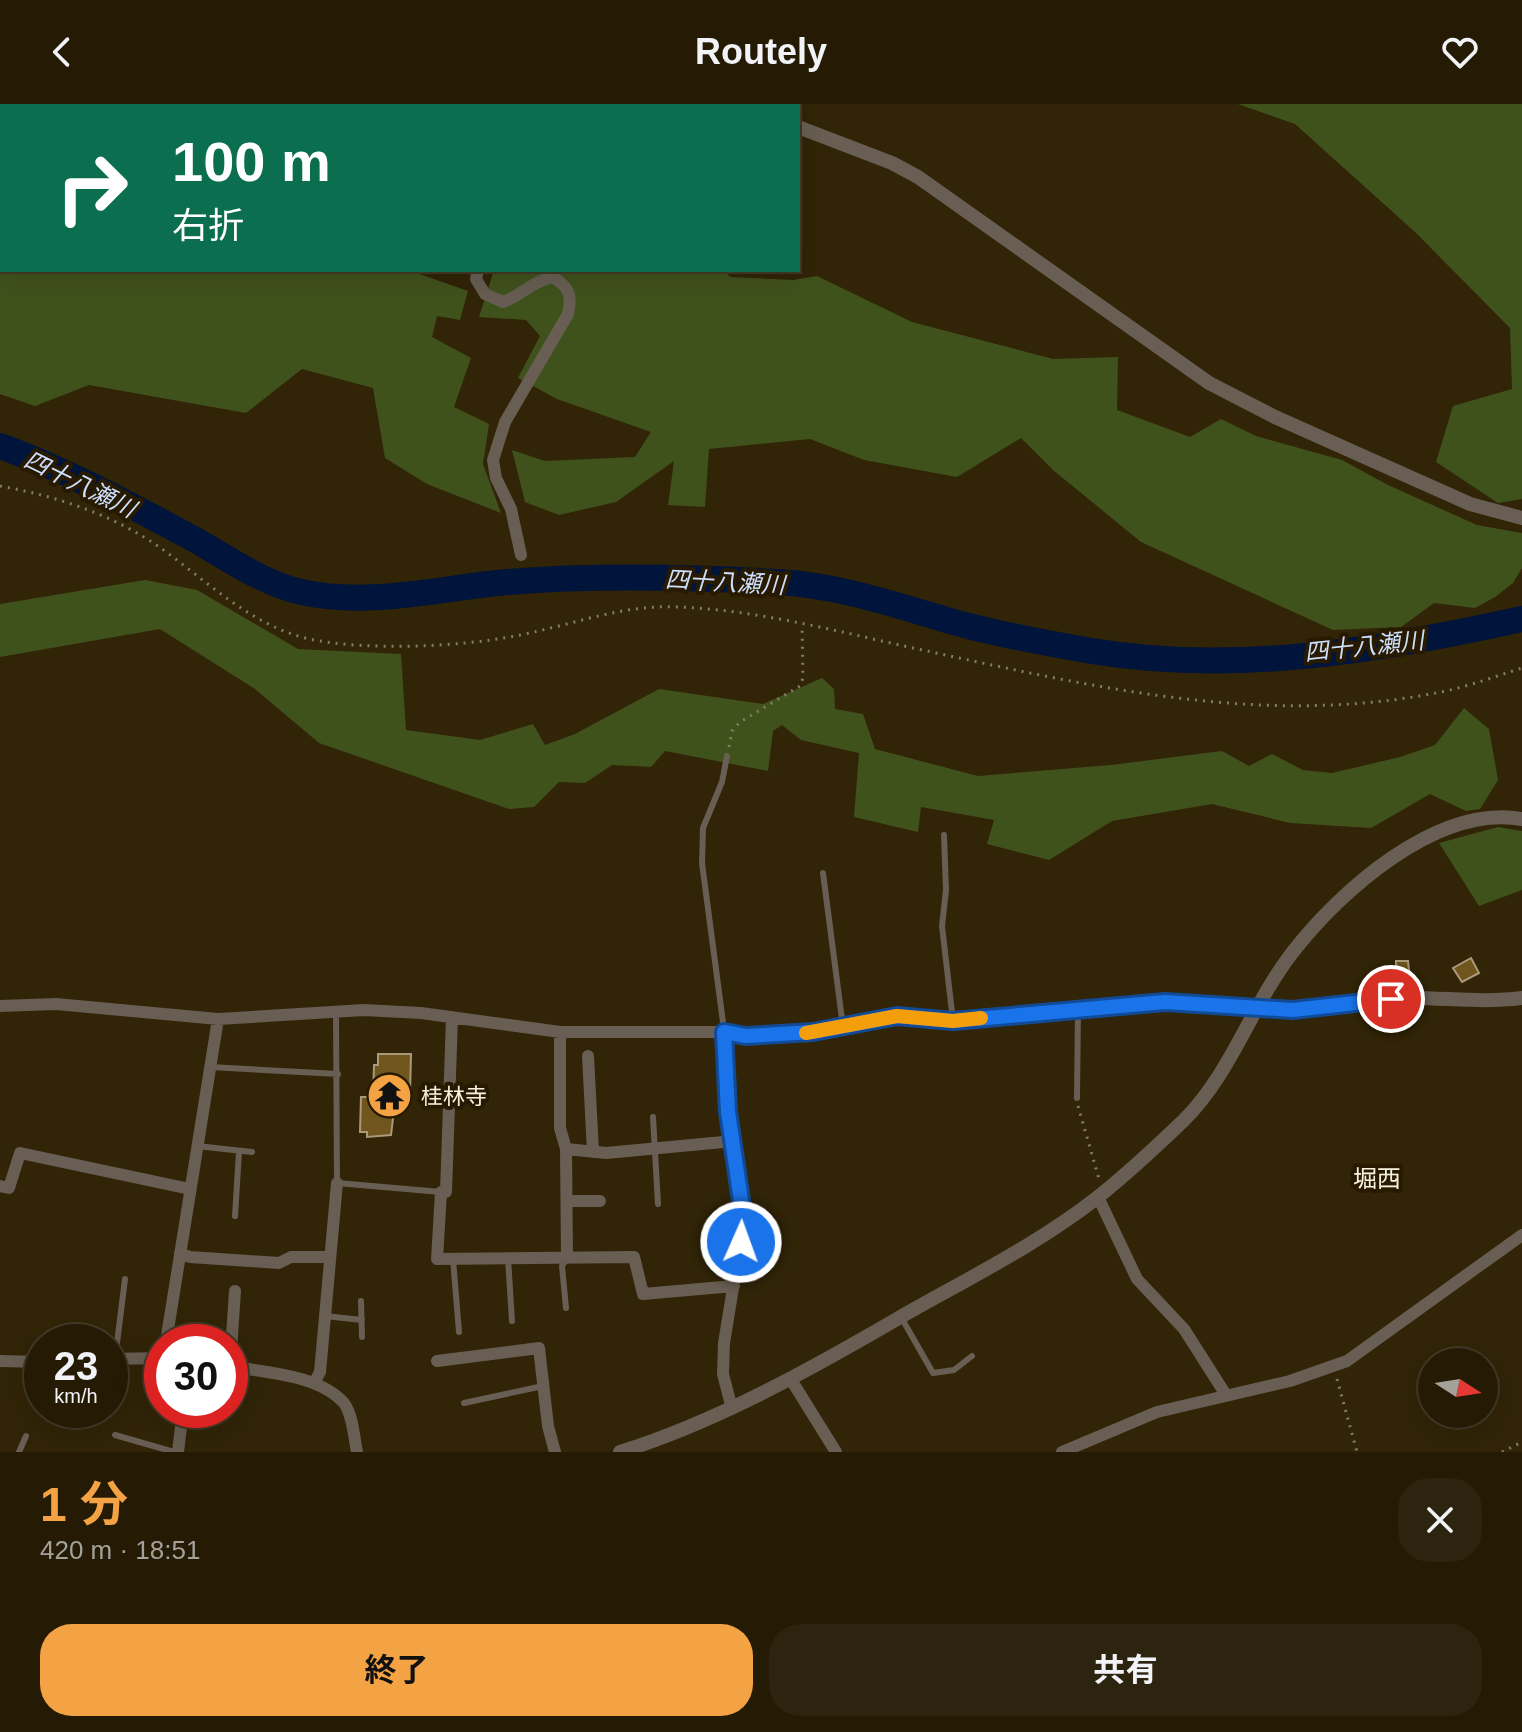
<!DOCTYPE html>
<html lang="ja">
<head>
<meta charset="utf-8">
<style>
	:root { --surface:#251b05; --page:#2d240f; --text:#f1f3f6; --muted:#a3a19a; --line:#423927; --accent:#f4a344 }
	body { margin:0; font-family:Helvetica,"Noto Sans JP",sans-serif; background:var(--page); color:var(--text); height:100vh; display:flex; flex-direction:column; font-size:30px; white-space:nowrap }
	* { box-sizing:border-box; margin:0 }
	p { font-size:26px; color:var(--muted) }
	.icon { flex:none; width:44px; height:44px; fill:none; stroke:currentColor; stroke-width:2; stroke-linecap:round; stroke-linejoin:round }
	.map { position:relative; height:1348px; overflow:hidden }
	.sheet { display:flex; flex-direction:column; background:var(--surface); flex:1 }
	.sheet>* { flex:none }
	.hud { position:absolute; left:0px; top:0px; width:800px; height:168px; box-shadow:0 8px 32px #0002,0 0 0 2px var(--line); background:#0b6e4f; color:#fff; overflow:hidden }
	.needle { width:52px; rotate:102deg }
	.controls { position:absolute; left:1418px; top:1244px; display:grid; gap:16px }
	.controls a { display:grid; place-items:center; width:80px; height:80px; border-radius:50%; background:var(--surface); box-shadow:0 8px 32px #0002,0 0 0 2px var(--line); font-size:40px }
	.speed { position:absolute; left:24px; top:1220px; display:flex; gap:16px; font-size:40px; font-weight:700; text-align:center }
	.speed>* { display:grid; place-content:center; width:104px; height:104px; border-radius:50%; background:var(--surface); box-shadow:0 8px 32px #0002,0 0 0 2px var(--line); line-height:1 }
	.speed small { font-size:20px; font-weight:400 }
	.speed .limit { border:12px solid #d22; background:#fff; color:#111 }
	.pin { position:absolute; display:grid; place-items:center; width:68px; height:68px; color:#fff; margin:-34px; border:4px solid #fff; border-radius:50%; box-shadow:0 2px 8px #0007 }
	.me { position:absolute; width:88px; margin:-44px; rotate:2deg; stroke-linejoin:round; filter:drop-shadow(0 0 6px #0008) }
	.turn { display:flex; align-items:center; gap:28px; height:168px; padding:0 40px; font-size:36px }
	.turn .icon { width:104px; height:104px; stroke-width:2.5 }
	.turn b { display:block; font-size:56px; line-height:68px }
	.round { display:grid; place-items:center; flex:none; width:84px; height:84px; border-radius:32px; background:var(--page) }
	.summary { display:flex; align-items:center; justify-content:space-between; height:136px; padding:0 40px }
	h1 { font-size:48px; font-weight:700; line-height:60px; color:var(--accent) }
	.button { display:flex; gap:16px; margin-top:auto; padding:16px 40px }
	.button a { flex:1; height:92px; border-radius:32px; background:var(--accent); color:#111; font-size:32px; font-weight:700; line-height:92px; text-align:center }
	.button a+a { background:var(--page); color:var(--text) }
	header { display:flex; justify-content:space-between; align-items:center; height:104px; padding:0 40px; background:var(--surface); font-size:36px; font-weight:700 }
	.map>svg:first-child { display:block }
	.forest { fill:#40521c }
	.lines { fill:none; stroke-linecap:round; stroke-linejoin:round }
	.river { stroke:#01143b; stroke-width:26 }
	.building { fill:#70561d; stroke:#aa997b; stroke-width:2 }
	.path { stroke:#867b64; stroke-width:3; stroke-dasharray:2 6; stroke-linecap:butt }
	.service { stroke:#685e53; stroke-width:6 }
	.minor { stroke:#685e53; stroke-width:12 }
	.tertiary { stroke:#685e53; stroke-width:14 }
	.route-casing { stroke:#114b97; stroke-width:20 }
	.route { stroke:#1a73e8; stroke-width:14 }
	.slow { stroke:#f59e0b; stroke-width:14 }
	.labels { text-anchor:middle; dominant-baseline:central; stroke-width:8; stroke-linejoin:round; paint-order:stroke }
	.poi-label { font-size:22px; fill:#f9f1e0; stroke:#271a00; text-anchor:start }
	.water-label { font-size:24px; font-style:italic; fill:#ccdefb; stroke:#271a00 }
	.neighbourhood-label { font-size:24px; fill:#f9f1e0; stroke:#271a00 }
</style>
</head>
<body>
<header><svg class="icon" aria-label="back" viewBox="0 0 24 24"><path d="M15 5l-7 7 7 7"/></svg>Routely<svg class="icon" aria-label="heart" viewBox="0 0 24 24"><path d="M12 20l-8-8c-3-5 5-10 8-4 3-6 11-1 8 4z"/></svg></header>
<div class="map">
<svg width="1522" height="1348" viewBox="0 0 1522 1348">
	<rect width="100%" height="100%" fill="#312407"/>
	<path class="forest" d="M0 0H244L2 2V166H408L468 187 460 216 437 212 432 233 471 254 454 303 489 320 483 360 501 409 427 380 385 354 373 284 302 265 246 309 89 281 35 302 0 290Z
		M1238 0H1522V395L1498 399 1436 358 1453 302 1512 285 1510 224 1415 128 1295 20Z
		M494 166H721L731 173 793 176 817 172 912 218 1053 255 1118 253 1117 306 1190 333 1221 315 1256 332 1342 356 1388 381 1477 421 1522 429V464L1513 479 1495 493 1475 504 1434 499 1401 523 1333 526 1141 438 1053 366 1021 334 957 373 864 356 810 335 709 345 705 403 668 401 674 357 616 398 559 411 525 398 512 346 545 357 635 353 651 328 557 295 518 274 540 232 526 216 479 213Z
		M145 476 197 486 298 545 401 550 406 626 480 636 533 620 545 641 575 630 659 585 763 600 822 574 834 585 835 605 863 610 875 645 978 672 1111 661 1222 647 1249 662 1272 650 1303 666 1332 669 1400 653 1435 641 1464 604 1489 625 1498 676 1480 705 1466 707 1430 690 1371 724 1290 719 1212 700 1112 717 1049 756 987 740 994 716 921 703 918 728 854 713 859 649 801 636 782 621 773 627 768 667 665 647 651 663 612 661 585 679 559 678 534 703 509 705 319 639 255 585 160 525 0 553V500Z
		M1498 723 1522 727V786L1479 802 1439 739Z"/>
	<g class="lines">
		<path class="river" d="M0 342C66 366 130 401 192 434 226 453 259 477 297 487 367 504 438 484 508 478 597 471 688 473 777 478 842 481 906 505 968 522 1009 532 1051 540 1092 547 1235 571 1382 546 1522 515"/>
	</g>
	<path class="building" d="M1471 854 1479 869 1462 878 1453 864Z
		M1396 857H1408L1411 884 1379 886 1378 873H1389V867H1396Z
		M378 950H411L410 990H396L391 1031 367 1033V1028H360L361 993H373L374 961H378Z"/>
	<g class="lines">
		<path class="path" d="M0 382C55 392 108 409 155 440 204 474 249 521 309 535 366 547 458 543 515 532 569 522 622 500 678 503 757 506 836 527 913 544 1090 582 1264 625 1446 587 1472 581 1497 572 1522 564
			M729 643 732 627 740 618 800 582 803 574 802 521
			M1078 1002 1099 1075
			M1337 1275 1357 1348
			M1502 1348 1522 1338"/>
		<path class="service" d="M944 731 946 786 942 822 953 917
			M823 769 843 923
			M336 909 337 1079 441 1088
			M724 926 702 759 703 724 722 678 727 652
			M210 963 338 970
			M1077 994 1078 905
			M653 1013 658 1100
			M197 1042 252 1048
			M235 1112 239 1048
			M508 1154 512 1217
			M453 1155 459 1228
			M361 1197 362 1233
			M566 1204 562 1162 567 1154
			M325 1212 362 1216
			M901 1213 933 1269 954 1266 972 1252
			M115 1255 125 1175
			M464 1299 543 1282
			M115 1331 174 1348
			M19 1348 26 1332"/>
		<path class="minor" d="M518 2 519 0
			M478 166 476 175 485 190 503 198C524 190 531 178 553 173 570 184 572 191 568 210L505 318 493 356 496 374 511 405 521 451
			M0 902 56 900 218 915 364 906 421 909 560 928H724L746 932 813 928 897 912 953 917 1165 898 1259 903
			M452 913 446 1088H441L437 1155 634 1153 643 1190 734 1182
			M560 928V1024L566 1045 567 1154
			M724 928 728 1008 744 1117 724 1239 723 1270 731 1301
			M588 952 593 1048
			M566 1045 606 1049 734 1037
			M0 1082 9 1084 20 1049 190 1085
			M1098 1093 1137 1175 1184 1225 1226 1291
			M567 1097H600
			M180 1149 190 1153 279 1159 291 1153H329
			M166 1238 218 915
			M110 1255 162 1254
			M0 1257 42 1258
			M437 1257 539 1244 548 1322 555 1348
			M230 1261 235 1187
			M230 1262C265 1269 318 1270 344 1299 353 1311 354 1334 357 1348
			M790 1274 836 1348
			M314 1279 320 1268 337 1079
			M178 1348 183 1306
			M1062 1348 1157 1308 1290 1277 1347 1257 1522 1131"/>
		<path class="tertiary" d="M760 0 763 2
			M798 23 892 59 918 73 1209 279 1275 313 1470 400 1522 414
			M1259 903C1310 907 1360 895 1412 894 1449 894 1484 899 1522 894
			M620 1348C716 1318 811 1265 897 1215 965 1176 1037 1141 1098 1093 1128 1069 1157 1042 1184 1016 1232 968 1251 902 1292 849 1340 787 1437 700 1522 715"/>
	</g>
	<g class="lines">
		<defs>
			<path id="route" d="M741 1138 744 1117 728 1008 724 928 746 932 813 928 897 912 953 917 1165 898 1293 906 1391 895"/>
		</defs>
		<use href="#route" class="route-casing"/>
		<use href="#route" class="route"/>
		<path class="slow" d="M806 929 897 912 953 917 981 914"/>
	</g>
	<defs>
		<symbol id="temple-disc" viewBox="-11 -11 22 22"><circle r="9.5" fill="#f4a344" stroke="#271a00"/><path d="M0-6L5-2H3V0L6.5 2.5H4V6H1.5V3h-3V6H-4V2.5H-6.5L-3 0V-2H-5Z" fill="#111"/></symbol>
	</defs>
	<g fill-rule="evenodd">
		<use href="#temple-disc" x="364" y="966" width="51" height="51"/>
	</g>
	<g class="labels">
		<g class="poi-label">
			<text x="421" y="992">桂林寺</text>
		</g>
		<g class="water-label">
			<text transform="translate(80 380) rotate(26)">四十八瀬川</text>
			<text transform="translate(725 478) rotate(3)">四十八瀬川</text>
			<text transform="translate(1364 542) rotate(-6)">四十八瀬川</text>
		</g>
		<g class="neighbourhood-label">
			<text x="1377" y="1074">堀西</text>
		</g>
	</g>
</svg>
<div class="controls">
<a><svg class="needle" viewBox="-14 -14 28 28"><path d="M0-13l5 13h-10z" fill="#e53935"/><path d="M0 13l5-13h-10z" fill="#a3a19a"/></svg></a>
</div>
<div class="speed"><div>23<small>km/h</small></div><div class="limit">30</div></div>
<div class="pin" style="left:1391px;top:895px;background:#d93025"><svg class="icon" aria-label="arrive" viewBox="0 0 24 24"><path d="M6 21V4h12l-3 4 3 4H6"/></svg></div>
<svg class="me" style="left:741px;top:1138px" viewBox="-20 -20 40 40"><circle r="17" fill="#1a73e8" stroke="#fff" stroke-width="3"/><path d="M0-11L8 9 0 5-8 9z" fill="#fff"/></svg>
<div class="hud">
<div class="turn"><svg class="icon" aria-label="right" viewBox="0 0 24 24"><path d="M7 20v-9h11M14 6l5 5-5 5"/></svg><div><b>100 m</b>右折</div></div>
</div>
</div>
<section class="sheet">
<div class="summary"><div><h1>1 分</h1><p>420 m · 18:51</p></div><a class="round"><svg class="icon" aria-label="close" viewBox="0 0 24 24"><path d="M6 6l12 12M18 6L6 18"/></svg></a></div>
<div class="button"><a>終了</a><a>共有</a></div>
</section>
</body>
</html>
